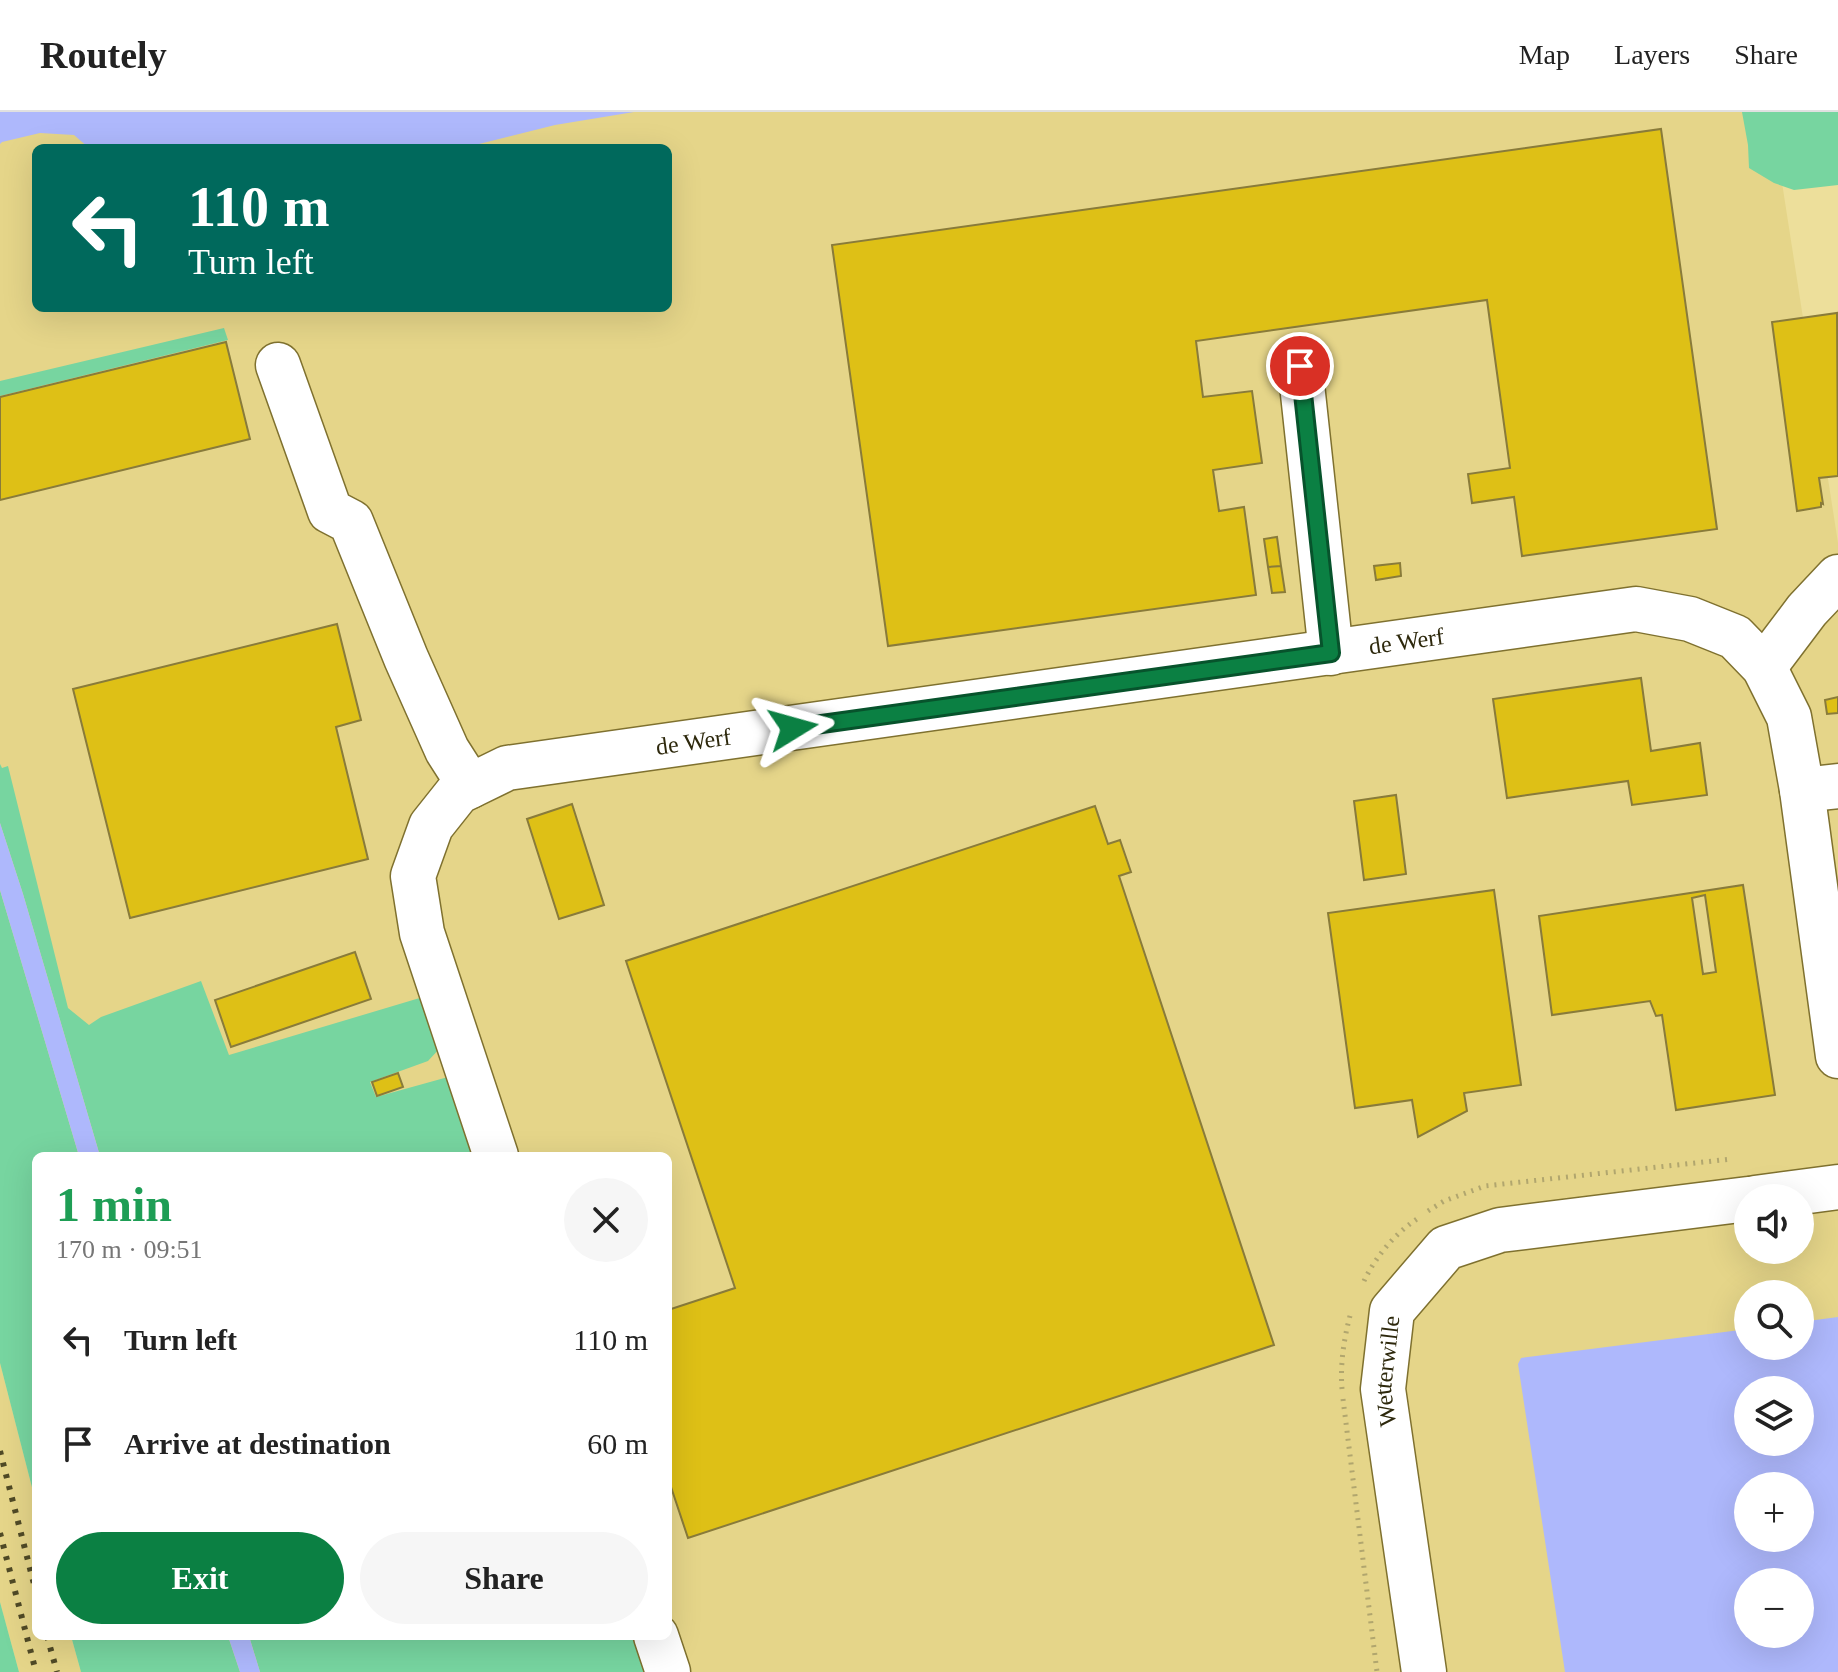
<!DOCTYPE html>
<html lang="en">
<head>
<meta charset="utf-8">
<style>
	:root { --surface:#fff; --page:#f6f6f6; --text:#222; --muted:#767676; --line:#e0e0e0; --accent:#0b8043 }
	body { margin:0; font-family:Georgia,serif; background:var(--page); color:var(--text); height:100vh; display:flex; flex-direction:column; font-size:30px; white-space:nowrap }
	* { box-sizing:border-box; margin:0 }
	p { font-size:26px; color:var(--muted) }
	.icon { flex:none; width:44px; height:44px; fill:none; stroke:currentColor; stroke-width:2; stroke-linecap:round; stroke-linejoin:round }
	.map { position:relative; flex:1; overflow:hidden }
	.side { position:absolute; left:32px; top:1040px; width:640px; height:488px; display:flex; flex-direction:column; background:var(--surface); border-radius:12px; box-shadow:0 8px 32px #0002 }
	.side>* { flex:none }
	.guide { position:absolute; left:32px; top:32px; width:640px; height:168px; border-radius:12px; box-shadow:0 8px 32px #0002; background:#00695c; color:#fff; overflow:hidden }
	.controls { position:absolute; left:1734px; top:1072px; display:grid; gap:16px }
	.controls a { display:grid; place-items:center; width:80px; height:80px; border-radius:50%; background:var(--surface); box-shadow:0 8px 32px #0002; font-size:40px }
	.pin { position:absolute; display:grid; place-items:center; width:68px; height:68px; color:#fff; margin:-34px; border:4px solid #fff; border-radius:50%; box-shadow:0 2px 8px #0007 }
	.me { position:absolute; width:88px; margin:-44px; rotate:82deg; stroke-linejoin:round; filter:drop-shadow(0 0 6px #0008) }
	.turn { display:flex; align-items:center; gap:28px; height:168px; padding:0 24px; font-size:36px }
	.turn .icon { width:104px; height:104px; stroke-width:2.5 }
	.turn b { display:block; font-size:56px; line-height:68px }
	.round { display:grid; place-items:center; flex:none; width:84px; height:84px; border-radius:42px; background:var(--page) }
	.head { display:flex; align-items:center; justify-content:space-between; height:136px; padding:0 24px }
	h1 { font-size:48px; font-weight:700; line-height:60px; color:#1e9e55 }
	.primary-button { display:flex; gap:16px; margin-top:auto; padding:16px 24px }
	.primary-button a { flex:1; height:92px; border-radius:48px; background:var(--accent); color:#fff; font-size:32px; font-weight:700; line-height:92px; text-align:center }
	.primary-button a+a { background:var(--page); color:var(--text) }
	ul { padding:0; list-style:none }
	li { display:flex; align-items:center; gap:24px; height:104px; padding:0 24px }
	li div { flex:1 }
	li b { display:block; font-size:30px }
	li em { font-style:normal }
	header { display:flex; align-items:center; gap:48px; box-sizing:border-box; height:112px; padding:0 40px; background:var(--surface); border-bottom:2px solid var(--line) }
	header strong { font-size:38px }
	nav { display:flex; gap:44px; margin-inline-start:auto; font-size:28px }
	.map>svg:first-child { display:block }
	.built { fill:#e5d589; fill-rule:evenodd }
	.green { fill:#77d5a0 }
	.water { fill:#aeb8fc; fill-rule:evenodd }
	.building { fill:#dec016; stroke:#897b3a; stroke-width:2; fill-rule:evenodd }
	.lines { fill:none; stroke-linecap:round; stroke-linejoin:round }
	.minor-casing { stroke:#7f712f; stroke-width:47 }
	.path { stroke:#b1a66e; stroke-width:5; stroke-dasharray:2 6; stroke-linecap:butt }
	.minor { stroke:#fff; stroke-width:44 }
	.rail { stroke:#504a26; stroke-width:6; stroke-dasharray:4 8; stroke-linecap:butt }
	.route-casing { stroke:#07532c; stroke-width:20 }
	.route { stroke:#0b8043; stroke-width:14 }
	.labels { text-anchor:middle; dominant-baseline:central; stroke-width:6; stroke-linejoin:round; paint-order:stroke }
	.street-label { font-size:24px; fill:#2d280c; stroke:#fbeca8 }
</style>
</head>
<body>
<header>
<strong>Routely</strong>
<nav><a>Map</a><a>Layers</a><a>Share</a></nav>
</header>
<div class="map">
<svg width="1838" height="1560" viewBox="0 0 1838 1560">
	<rect width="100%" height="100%" fill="#eddf9b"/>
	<path class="built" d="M48 0H1771L1838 431V1226L1800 1232V1182H1748V1234L1540 1273 1581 1560H204L193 1524H668V1044H49L0 882V13ZM36 36H668V196H36ZM1748 1086H1800V1138H1748Z
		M0 1251 36 1391V1524H71L81 1560H19L0 1490Z"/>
	<path class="green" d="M1742 0H1838V73L1794 78 1774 71 1749 56 1748 33Z
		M224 216 228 228 0 284V269Z
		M0 652 2 656 8 654 68 896 89 913 101 905 201 869 229 943 423 885 441 935 428 949 370 970 376 985 448 965 475 1044H100L23 782 0 711Z
		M0 778 79 1044H36V1391L0 1251Z
		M0 1490 19 1560H0Z
		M71 1524H228L240 1560H81Z
		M249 1524H635L647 1560H260Z"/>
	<path class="water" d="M0 0H634L555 13 463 36H89L74 23 40 21 2 30 0 32Z
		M0 711 23 782 100 1044H79L0 778Z
		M1838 1205V1560H1565L1518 1252 1521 1246 1748 1217V1234H1800V1210ZM1748 1278H1800V1330H1748ZM1748 1374H1800V1426H1748ZM1748 1470H1800V1522H1748Z
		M228 1524H249L260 1560H240Z"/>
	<path class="building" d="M1661 17 1717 417 1522 444 1514 385 1472 391 1468 362 1510 356 1487 188 1196 229 1203 285 1252 279 1262 351 1213 358 1219 399 1244 395 1256 483 888 534 832 133Z
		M1837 201 1838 364 1819 366 1823 392 1821 391V395L1797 399 1772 210Z
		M226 230 250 327 0 388V285Z
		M1277 425 1281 454 1268 455 1264 427Z
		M1400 451 1401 464 1376 468 1374 454Z
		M1281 454 1285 480 1272 481 1268 455Z
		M337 512 361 608 336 615 368 747 130 806 73 577Z
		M1641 566 1651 639 1700 631 1707 683 1632 693 1628 669 1507 686 1493 587Z
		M1838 585V601L1827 602 1825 588Z
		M1396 683 1406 762 1364 768 1354 689Z
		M572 692 604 793 559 807 527 707Z
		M1095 694 1108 732 1120 728 1131 760 1119 764 1274 1233 688 1426 668 1366V1198L735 1176 626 849Z
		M1743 773 1775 983 1676 998 1662 903 1656 904 1650 889 1552 903 1539 804ZM1705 783 1716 860 1703 862 1692 786Z
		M1494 778 1521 973 1464 981 1467 999 1418 1025 1412 988 1355 996 1328 801Z
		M355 840 371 887 231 935 215 888Z
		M398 961 403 975 377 984 372 970Z"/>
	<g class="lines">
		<defs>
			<g id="minor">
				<path d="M278 253 330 399 351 410 406 546 447 638 470 674"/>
				<path d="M1300 254 1331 541"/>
				<path d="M1764 555 1807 498 1838 465"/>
				<path d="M1802 678 1838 674"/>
				<path id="s1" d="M496 1044 422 821 413 764 431 714 458 680 507 656 1636 497 1690 507 1735 525 1764 555 1789 605 1802 678 1838 944"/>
				<path d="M1755 1086 1838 1075"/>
				<path d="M656 1524 668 1560"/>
				<path id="s2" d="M1424 1560 1383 1277 1392 1199 1446 1136 1500 1118 1748 1087"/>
			</g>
		</defs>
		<use href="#minor" class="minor-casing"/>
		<path class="path" d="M1428 1099 1444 1089 1485 1074 1731 1047
			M1364 1169C1376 1144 1396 1120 1420 1105
			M1342 1277C1340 1251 1344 1226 1351 1200
			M1343 1287 1377 1560"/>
		<use href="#minor" class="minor"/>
		<path class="rail" d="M0 1339 36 1480
			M0 1421 36 1560
			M47 1524 57 1560"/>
	</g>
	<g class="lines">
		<defs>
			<path id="route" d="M793 616 1331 541 1300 254"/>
		</defs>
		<use href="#route" class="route-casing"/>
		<use href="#route" class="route"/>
	</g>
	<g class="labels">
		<g class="street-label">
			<text stroke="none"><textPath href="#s1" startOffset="1352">de Werf</textPath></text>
			<text stroke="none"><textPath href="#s1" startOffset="632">de Werf</textPath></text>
			<text stroke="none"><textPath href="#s2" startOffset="304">Wetterwille</textPath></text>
		</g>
	</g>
</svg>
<div class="controls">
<a><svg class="icon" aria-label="sound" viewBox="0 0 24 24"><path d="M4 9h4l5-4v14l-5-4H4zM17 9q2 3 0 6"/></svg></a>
<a><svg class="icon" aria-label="search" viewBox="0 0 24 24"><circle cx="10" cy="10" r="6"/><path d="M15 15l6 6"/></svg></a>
<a><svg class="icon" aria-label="layers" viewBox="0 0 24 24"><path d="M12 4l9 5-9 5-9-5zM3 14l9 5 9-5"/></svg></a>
<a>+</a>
<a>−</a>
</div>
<div class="pin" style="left:1300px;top:254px;background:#d93025"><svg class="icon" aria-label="arrive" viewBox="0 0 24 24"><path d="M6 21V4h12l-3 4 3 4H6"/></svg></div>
<svg class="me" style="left:793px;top:616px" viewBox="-20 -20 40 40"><path d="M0-17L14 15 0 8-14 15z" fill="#0b8043" stroke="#fff" stroke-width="4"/></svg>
<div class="guide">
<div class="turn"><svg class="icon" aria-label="left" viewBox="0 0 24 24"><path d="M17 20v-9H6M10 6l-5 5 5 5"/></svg><div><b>110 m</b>Turn left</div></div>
</div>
<section class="side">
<div class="head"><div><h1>1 min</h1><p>170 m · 09:51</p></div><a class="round"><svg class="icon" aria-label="close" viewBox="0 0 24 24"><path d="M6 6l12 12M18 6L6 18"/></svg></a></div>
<ul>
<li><svg class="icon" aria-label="left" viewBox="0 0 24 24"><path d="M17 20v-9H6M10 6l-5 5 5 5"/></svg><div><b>Turn left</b></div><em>110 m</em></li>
<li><svg class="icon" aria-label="arrive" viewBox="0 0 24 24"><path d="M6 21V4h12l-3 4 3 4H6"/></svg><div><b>Arrive at destination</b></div><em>60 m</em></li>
</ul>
<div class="primary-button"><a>Exit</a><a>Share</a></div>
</section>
</div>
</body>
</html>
